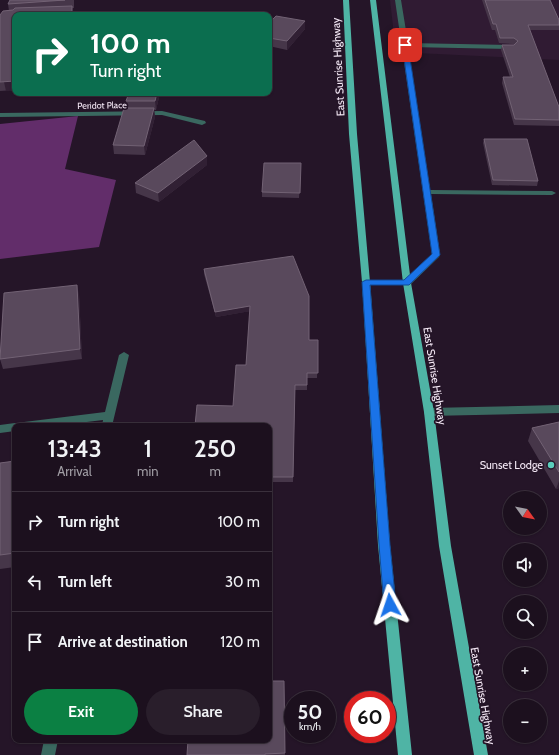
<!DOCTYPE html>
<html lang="en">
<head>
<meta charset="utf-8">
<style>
	:root { --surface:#1c101e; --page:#291e2b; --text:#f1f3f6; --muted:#a09da4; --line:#3a303c; --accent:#0b8043 }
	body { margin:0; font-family:Cabin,sans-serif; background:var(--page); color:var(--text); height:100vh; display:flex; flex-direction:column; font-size:15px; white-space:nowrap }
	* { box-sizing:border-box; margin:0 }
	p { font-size:13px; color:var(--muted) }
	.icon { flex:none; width:22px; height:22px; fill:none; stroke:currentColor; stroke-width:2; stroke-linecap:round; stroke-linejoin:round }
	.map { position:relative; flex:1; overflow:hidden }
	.details { position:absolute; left:12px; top:423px; width:260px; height:320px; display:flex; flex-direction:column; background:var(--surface); border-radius:8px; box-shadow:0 1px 3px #0004,0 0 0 1px var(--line) }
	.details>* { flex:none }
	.guide { position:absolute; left:12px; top:12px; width:260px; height:84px; border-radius:8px; box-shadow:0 1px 3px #0004,0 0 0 1px var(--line); background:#0b6e4f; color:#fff; overflow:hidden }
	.needle { width:26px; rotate:123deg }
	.buttons { position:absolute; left:503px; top:491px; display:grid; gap:8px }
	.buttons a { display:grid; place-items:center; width:44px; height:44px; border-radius:50%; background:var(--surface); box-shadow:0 1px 3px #0004,0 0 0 1px var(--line); font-size:20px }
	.speed { position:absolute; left:284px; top:691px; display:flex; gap:8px; font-size:20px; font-weight:700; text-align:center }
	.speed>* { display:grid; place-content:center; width:52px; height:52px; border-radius:50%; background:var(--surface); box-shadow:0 1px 3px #0004,0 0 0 1px var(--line); line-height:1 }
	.speed small { font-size:10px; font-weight:400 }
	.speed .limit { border:6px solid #d22; background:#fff; color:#111 }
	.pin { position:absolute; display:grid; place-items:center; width:34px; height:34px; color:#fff; margin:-17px; border-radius:8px; box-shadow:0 2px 6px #0006 }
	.me { position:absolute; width:44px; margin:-22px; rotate:355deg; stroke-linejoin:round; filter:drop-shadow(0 0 3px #0008) }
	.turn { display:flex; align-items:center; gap:14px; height:84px; padding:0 12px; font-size:18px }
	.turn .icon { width:52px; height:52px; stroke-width:2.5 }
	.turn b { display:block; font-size:28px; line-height:34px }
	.eta { display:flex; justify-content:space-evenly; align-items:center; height:68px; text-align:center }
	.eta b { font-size:24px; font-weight:600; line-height:28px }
	.primary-button { display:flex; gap:8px; margin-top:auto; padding:8px 12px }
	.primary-button a { flex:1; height:46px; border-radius:24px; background:var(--accent); color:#fff; font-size:16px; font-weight:600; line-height:46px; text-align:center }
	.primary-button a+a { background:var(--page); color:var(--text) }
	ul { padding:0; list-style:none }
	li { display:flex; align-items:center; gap:12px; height:60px; padding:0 12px; border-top:1px solid var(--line) }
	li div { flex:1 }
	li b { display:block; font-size:15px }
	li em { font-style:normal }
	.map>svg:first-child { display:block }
	.built { fill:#301b33 }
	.forest { fill:#622d6a }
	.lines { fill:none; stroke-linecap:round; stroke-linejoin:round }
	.minor { fill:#3a6860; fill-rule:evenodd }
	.major { fill:#4fb4a5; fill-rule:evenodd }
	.wall { fill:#463649 }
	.shaded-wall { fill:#312034 }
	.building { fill:#59495c; stroke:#726274 }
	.route { fill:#1a73e8; stroke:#114b97 }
	.poi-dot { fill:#5acebc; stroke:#251528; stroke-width:1.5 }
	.labels { text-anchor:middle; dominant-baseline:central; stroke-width:3.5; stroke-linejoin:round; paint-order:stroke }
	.far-street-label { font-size:9px; fill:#f7ebf8; stroke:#251528 }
	.street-label { font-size:11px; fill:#f7ebf8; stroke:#251528 }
	.poi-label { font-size:11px; fill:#f7ebf8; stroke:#251528; text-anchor:end }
</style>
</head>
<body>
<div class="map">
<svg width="559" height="755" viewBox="0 0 559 755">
	<rect width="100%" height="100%" fill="#251528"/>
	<path class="built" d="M390 0H559V60L396 52Z"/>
	<path class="forest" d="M78 116 65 169 116 180 99 247 0 259V124Z"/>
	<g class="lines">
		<path class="minor" d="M395 0H401L408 43 513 45 516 47 513 49 408 47 430 190 552 191 556 193 552 195 431 194 440 255 439 257 410 285H366L362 282 363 280H405L432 254Z
			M58 11 210 13 213 15 60 14 58 13Z
			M162 111 205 121 206 123 202 125 162 115 0 117V113Z
			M124 352 129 355 112 426H102L103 420 54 426H15V431L0 433V425L15 423 19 425 24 422 105 412 119 355Z
			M559 405V413L429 416 425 415 424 412 425 409 429 408Z
			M44 740H58L55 755H41Z"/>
		<path class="major" d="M343 0H349L357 134 370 282 390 545 412 755H398L378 545 362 282 349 134Z
			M370 0H376L411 283 434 412 451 546 488 755H474L439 546 424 412 403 283Z"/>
	</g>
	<path class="wall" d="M10 0H74V8L15 15V90L0 91V15L9 11 8 4Z
		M482 0H550L559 20V30H530L559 107V126L514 125 502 83 503 77H510L501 50 502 45H515L513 44 499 43 495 30H492Z
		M269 23 305 29 287 50 269 46Z
		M129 93H185L184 94 160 93 156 110H154L155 117 145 155 114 154 113 145 127 108 126 101Z
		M484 139 538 181 537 186 492 185 483 143Z
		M301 163 299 198 262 197V192Z
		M207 165 159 202 136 193 135 183Z
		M204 269 309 340H318L317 378H307V390H295L293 482H272L271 492H269V426L233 406 246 365 250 311 216 317 204 274Z
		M79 294 82 359 3 369 0 359Z
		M559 422V488L556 489 528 441 532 428Z
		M15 461V567L0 569V463Z
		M284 681 285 755H187Z"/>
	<path class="shaded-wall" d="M305 21V29L287 50V41Z
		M15 81V90L6 91 4 82Z
		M157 93H160L156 110 155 101Z
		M154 108 155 117 145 155 144 146Z
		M207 156V165L159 202 158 193Z
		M77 285 79 294 82 359 80 349Z
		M250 306 251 311 216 317 215 312Z
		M559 481V488L556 489Z"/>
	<path class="building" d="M10 0H65L8 4Z
		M485 0H550L559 20V25H528L559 107V120L515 119 503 77H513L502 45H514L518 41 514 38H500L496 24H493Z
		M72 6V15H15V81L0 82V15L3 11 13 10 15 8Z
		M276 16 305 21 287 41 269 38V23Z
		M129 93H157L155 101H126Z
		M124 108H154L144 146 113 145Z
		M484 139H527L538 181 493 180Z
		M194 140 207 156 158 193 135 183Z
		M264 163H301L300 193 262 192Z
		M293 256 309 296V340H318V373H307V385H295L293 477H272L271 487H269V426H195L197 405 233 406 236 365H246L250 306 215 312 204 269Z
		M77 285 80 349 0 359 4 293Z
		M559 422V472L532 428Z
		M15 461V553L0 555V463Z
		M269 681H284L285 753 265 754V755H187L188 740H269Z"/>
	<path class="route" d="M405 43 408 45 440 255 409 285H370L390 545 396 605 394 608 390 610 386 608 384 605 379 545 362 282 366 280H404L432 254 402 45Z"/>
	<circle class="poi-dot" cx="551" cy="465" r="4"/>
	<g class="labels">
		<g class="far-street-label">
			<text transform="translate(102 105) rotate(-1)">Peridot Place</text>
		</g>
		<g class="street-label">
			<text transform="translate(338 67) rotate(-93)">East Sunrise Highway</text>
			<text transform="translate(435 376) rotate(81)">East Sunrise Highway</text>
			<text transform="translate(483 696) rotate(80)">East Sunrise Highway</text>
		</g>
		<g class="poi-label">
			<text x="543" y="465">Sunset Lodge</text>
		</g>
	</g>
</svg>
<div class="buttons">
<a><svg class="needle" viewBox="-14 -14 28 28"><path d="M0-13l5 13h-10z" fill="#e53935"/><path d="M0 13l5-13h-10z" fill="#a09da4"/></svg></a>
<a><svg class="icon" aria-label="sound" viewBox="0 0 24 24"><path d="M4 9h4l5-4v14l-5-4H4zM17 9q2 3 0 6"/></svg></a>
<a><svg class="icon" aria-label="search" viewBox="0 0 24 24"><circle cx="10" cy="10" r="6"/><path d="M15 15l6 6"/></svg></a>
<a>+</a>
<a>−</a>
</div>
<div class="speed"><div>50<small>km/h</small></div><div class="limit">60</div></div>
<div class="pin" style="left:405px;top:45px;background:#d93025"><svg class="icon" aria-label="arrive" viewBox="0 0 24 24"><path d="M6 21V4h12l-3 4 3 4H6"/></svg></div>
<svg class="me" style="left:390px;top:605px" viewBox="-20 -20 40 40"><path d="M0-17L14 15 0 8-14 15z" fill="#1a73e8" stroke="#fff" stroke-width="4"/></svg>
<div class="guide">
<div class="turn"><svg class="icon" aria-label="right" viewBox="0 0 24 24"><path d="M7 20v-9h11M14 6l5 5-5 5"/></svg><div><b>100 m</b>Turn right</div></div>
</div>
<section class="details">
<div class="eta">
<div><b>13:43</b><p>Arrival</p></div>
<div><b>1</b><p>min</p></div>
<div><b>250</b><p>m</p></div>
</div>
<ul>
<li><svg class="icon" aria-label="right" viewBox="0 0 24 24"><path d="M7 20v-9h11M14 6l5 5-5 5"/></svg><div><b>Turn right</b></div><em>100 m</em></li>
<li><svg class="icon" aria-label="left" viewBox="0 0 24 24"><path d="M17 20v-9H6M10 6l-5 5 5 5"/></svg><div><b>Turn left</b></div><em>30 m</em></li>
<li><svg class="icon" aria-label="arrive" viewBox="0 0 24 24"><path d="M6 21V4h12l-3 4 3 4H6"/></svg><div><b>Arrive at destination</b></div><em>120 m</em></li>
</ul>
<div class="primary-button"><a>Exit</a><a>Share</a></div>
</section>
</div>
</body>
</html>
